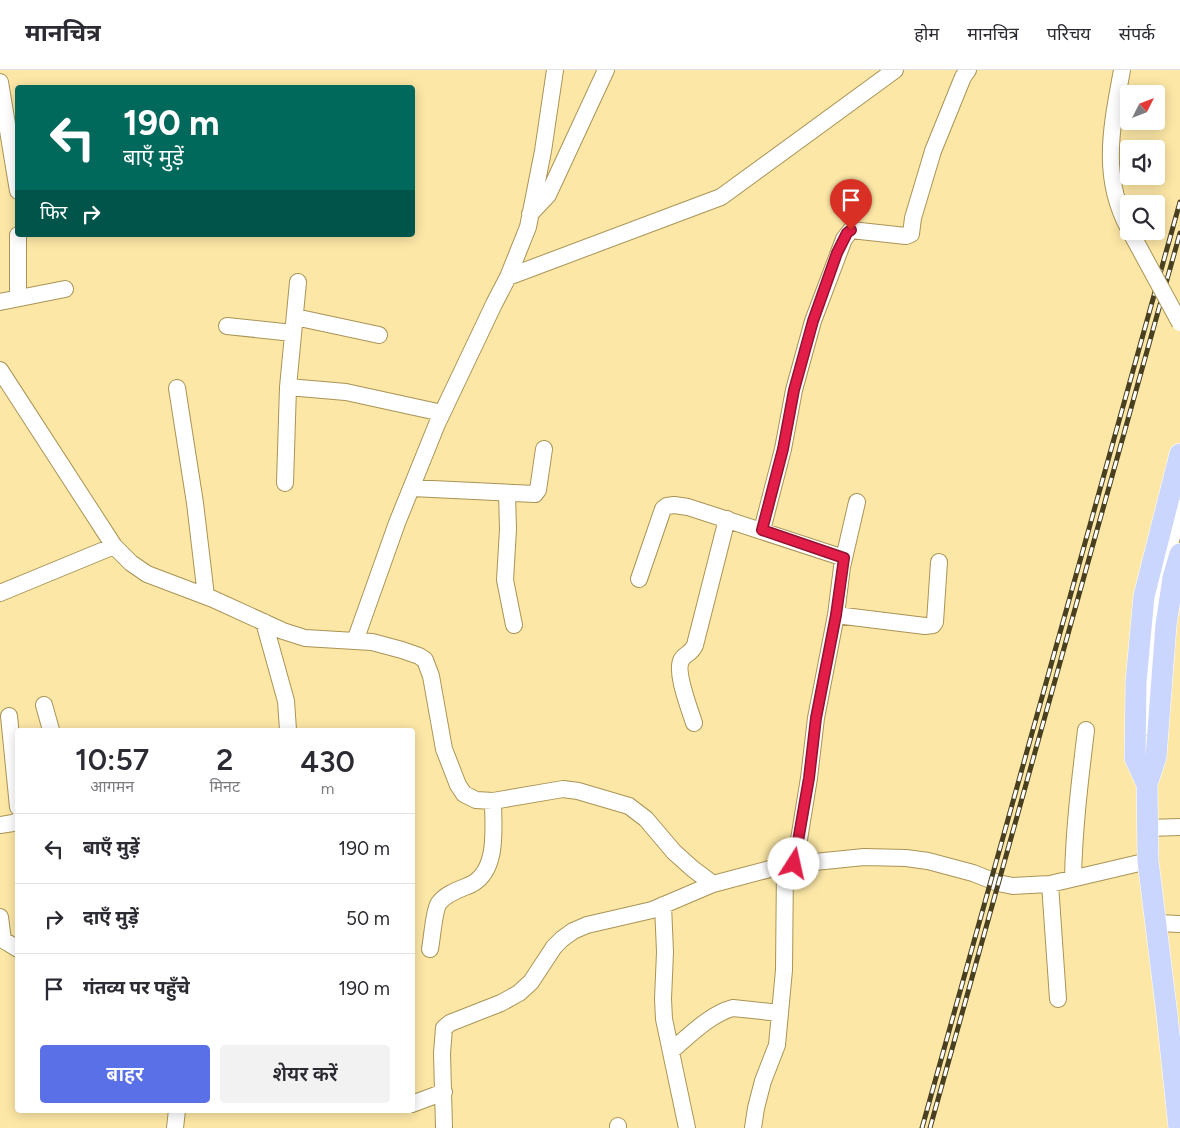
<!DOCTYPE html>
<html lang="hi">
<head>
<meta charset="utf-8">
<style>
	:root { --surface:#fff; --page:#f2f2f3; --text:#2b2b33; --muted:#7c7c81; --line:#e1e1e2; --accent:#5a70e7 }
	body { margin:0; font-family:Figtree,"Noto Sans Devanagari",sans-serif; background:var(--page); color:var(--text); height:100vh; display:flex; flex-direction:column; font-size:19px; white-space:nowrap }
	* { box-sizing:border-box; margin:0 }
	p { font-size:16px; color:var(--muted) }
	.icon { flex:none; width:28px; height:28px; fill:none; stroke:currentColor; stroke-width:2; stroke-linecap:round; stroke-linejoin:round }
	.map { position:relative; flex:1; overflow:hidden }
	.drawer { position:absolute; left:15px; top:658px; width:400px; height:385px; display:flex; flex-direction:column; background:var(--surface); border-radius:5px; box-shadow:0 2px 12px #0003 }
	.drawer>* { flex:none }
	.hud { position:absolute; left:15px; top:15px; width:400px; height:152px; border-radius:5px; box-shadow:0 2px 12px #0003; background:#00695c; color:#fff; overflow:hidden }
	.needle { width:32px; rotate:48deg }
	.controls { position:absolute; left:1120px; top:15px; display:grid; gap:10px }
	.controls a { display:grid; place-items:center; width:45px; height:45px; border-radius:5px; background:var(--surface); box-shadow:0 2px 12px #0003; font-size:25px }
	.pin { position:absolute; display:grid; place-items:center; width:42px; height:42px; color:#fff; margin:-51px -21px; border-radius:50% 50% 50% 0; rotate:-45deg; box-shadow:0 0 5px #0007 }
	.pin .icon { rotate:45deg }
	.me { position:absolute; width:55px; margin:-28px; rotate:10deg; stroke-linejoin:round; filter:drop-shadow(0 0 4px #0008) }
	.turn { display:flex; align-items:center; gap:18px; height:105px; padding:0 25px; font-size:22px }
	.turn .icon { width:65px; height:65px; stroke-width:2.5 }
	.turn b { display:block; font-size:35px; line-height:42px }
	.then { display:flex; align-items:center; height:48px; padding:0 25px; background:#0003; gap:10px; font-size:19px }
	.eta { display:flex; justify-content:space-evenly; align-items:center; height:85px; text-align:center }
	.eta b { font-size:30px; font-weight:600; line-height:35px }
	.cta { display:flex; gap:10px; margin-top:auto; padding:10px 25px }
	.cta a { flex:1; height:58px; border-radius:5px; background:var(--accent); color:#fff; font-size:20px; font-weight:600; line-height:58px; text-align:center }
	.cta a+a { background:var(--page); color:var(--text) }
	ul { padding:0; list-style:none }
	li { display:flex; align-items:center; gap:15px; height:70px; padding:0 25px; border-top:1px solid var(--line) }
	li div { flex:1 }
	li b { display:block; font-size:19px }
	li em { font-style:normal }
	header { display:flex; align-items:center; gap:30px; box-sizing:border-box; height:70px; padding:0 25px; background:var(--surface); border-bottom:1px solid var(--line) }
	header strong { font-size:24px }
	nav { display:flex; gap:28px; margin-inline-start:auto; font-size:18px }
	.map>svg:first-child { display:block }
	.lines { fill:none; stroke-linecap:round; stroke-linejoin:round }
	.minor-casing { stroke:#a99456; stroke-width:18 }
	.major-casing { stroke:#fff; stroke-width:22 }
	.minor { stroke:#fff; stroke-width:16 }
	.major { stroke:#cbd6fe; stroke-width:21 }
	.rail-casing { stroke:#494021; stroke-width:5 }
	.rail { stroke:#fff; stroke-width:3; stroke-dasharray:9; stroke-linecap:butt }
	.minor-bridge-casing { stroke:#a99456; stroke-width:18; stroke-linecap:butt }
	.minor-bridge { stroke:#fff; stroke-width:16 }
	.route-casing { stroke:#92132f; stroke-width:12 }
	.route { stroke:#e11d48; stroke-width:9 }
</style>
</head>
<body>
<header>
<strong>मानचित्र</strong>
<nav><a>होम</a><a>मानचित्र</a><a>परिचय</a><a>संपर्क</a></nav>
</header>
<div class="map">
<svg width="1180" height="1058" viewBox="0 0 1180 1058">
	<rect width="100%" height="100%" fill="#fce7a6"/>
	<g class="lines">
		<defs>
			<path id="minor" d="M555 0 543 81 528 157 508 207 494 234 437 354 397 453 355 571 372 572 402 580 419 586 425 590 431 606 444 679 458 715 464 724 476 730 493 731 563 719 578 721 629 736 646 749 674 782 693 799 713 814
				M1122 0C1112 55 1100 106 1129 159
				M0 12 18 121
				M530 144 548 125 606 0
				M508 207 721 127 895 0
				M298 212 288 317 346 322 442 343
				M18 227V165
				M0 232 65 219
				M295 247 379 265
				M227 256 293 263
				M0 300 114 476 131 493 147 504 213 529 283 561 305 568 355 571
				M177 318 195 433 206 526
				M285 413 288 317
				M412 418 535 424 538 420 544 379
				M507 423 508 459 505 510 514 555
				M762 460 783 379 794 320 813 251 844 169 851 160 906 166 911 164 913 148 933 81 963 7 968 0
				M639 509 663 439 667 436 674 435 688 437 844 488
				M0 523 114 476
				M836 545 925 556 933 555 935 552 939 492
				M264 552 286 631 288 660
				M44 635 51 660
				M9 646 18 737
				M694 653C690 640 674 600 682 589 686 583 691 584 695 575L727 449
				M1145 657C1146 618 1148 577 1155 538 1161 504 1171 471 1180 438
				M0 755 13 753 18 751
				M1148 758 1180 757
				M795 794 809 708 816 648 836 545 842 497 857 432
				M1073 808C1074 758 1080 710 1086 660
				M1050 814 1058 929
				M663 835 665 882 663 929 664 949 687 1058
				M0 847 3 870
				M1156 853 1180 854
				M0 868 18 879
				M430 879C432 869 434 840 439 833 446 823 461 819 472 814 499 799 493 756 493 731
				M671 981C689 966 710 944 733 938L780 943 784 900 785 795
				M412 1034 444 1022
				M618 1056V1058
				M175 1058 177 1040
				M444 1058 442 983 444 958 450 953 501 933 519 923 531 912 554 877 562 869 573 861 587 855 652 840 713 814 785 795 864 787 906 788 928 791 973 803 998 813 1013 816 1050 814 1148 791
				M753 1058 756 1038 763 1011 777 975 780 943"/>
			<path id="major" d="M1147 714 1135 688 1136 612 1144 526 1180 384
				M1179 1058 1167 945 1148 791 1147 714 1156 687 1166 555 1173 508 1180 484"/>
		</defs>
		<use href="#minor" class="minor-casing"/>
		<use href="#major" class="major-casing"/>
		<use href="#minor" class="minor"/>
		<use href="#major" class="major"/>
		<defs>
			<path id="rail" d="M922 1058 1180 132
				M930 1058 1180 163"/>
		</defs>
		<use href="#rail" class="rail-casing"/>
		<use href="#rail" class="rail"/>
		<defs>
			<path id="minor-bridge" d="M1130 161 1180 253"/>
		</defs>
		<use href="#minor-bridge" class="minor-bridge-casing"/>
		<use href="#minor-bridge" class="minor-bridge"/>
	</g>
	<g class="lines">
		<defs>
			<path id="route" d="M794 794 809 708 816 648 836 545 844 488 762 460 783 379 794 320 813 251 837 183 847 163 851 160"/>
		</defs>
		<use href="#route" class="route-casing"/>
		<use href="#route" class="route"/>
	</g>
</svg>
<div class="controls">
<a><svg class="needle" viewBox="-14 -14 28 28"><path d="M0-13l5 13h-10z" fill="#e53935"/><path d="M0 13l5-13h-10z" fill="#7c7c81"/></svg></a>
<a><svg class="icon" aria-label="sound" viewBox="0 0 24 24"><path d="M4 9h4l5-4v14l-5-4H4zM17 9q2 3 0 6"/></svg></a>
<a><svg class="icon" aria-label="search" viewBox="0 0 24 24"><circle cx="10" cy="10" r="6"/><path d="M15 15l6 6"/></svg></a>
</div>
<div class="pin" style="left:851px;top:160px;background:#d93025"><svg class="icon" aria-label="arrive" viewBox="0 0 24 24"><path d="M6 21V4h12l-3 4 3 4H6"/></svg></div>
<svg class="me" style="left:794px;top:794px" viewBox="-20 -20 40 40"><circle r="19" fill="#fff"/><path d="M0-13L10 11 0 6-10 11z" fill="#e11d48"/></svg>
<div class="hud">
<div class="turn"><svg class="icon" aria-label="left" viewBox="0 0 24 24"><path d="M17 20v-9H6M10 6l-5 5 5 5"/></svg><div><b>190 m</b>बाएँ मुड़ें</div></div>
<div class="then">फिर<svg class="icon" aria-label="right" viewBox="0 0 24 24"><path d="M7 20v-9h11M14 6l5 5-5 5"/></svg></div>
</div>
<section class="drawer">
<div class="eta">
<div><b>10:57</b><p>आगमन</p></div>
<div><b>2</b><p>मिनट</p></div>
<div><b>430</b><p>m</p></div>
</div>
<ul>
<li><svg class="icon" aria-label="left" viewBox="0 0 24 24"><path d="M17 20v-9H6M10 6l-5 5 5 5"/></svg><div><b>बाएँ मुड़ें</b></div><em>190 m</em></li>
<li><svg class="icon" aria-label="right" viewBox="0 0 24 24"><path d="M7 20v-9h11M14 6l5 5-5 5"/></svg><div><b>दाएँ मुड़ें</b></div><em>50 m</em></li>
<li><svg class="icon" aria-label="arrive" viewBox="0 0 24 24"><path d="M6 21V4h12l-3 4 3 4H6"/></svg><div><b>गंतव्य पर पहुँचे</b></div><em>190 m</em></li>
</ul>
<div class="cta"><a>बाहर</a><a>शेयर करें</a></div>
</section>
</div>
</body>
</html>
